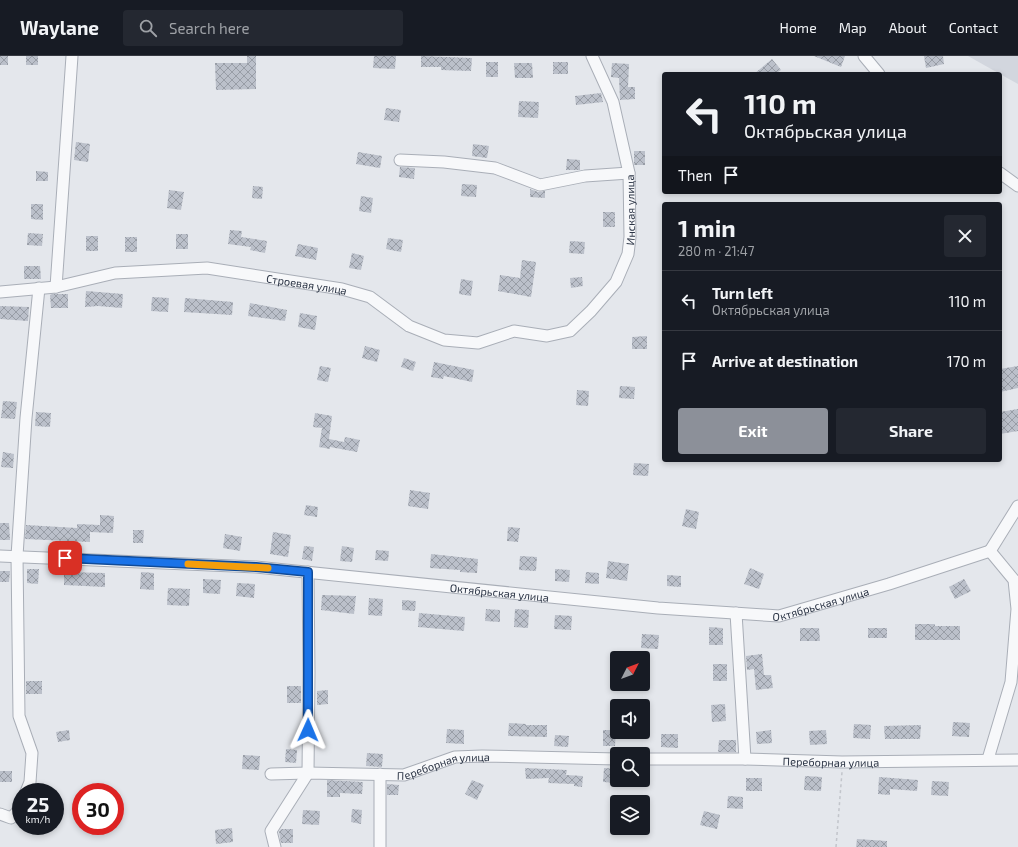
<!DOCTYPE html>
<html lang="en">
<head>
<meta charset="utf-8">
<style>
	:root { --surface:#171b24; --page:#242831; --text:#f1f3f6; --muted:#9ea1a6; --line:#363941; --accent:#8c9099 }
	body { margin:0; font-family:"Exo 2",sans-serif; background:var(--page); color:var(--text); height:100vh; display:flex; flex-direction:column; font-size:15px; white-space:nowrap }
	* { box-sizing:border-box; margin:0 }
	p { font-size:13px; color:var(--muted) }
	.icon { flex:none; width:22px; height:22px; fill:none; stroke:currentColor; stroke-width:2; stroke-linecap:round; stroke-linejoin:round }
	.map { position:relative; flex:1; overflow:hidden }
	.sheet { position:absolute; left:662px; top:146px; width:340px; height:260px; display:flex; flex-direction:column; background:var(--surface); border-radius:4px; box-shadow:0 2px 6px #0003 }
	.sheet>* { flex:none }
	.top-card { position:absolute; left:662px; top:16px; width:340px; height:122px; border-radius:4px; box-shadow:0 2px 6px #0003; background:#171b24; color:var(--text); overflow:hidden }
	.needle { width:26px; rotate:48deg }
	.fabs { position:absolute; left:610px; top:595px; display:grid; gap:8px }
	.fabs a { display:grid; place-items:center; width:40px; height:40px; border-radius:4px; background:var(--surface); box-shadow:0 2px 6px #0003; font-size:20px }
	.speed { position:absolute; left:12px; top:727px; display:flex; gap:8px; font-size:20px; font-weight:700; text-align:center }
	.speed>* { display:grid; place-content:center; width:52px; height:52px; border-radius:50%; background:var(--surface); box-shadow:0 2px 6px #0003; line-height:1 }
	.speed small { font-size:10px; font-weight:400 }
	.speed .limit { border:6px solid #d22; background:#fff; color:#111 }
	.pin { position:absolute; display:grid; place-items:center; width:34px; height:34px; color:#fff; margin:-17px; border-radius:8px; box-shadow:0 2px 6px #0006 }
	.me { position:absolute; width:44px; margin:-22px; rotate:1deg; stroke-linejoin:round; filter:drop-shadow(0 0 3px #0008) }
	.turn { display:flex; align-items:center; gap:14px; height:84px; padding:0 16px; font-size:18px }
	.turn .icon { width:52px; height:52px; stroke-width:2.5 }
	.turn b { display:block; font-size:28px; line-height:34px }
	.then { display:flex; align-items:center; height:38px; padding:0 16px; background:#0003; gap:8px; font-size:15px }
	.round { display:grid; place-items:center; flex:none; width:42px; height:42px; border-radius:4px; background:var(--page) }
	.headline { display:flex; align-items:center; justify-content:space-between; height:68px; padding:0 16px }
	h1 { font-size:24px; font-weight:700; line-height:30px }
	.button { display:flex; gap:8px; margin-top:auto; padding:8px 16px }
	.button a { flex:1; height:46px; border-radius:4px; background:var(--accent); color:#fff; font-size:16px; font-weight:700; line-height:46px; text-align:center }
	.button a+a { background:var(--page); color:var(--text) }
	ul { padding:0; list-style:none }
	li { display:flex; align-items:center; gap:12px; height:60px; padding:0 16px; border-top:1px solid var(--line) }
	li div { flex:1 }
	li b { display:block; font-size:15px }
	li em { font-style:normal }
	header { display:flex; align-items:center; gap:24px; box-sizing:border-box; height:56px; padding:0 20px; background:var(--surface); border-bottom:1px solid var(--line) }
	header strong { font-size:19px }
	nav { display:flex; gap:22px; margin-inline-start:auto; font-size:14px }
	.search { width:280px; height:36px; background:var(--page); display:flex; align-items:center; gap:10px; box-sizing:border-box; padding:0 14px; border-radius:4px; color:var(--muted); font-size:15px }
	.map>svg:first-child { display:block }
	.built { fill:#d2d6de }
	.building { fill:url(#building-cross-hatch) }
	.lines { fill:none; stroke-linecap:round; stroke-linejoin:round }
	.minor-casing { stroke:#a9aeb7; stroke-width:13 }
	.path { stroke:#c2c5cb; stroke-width:1.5; stroke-dasharray:3 3; stroke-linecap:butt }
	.minor { stroke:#f7f8fa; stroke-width:11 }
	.route-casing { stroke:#114b97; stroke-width:10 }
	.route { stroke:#1a73e8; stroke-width:7 }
	.slow { stroke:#f59e0b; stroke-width:7 }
	.labels { text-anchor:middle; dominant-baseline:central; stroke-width:3.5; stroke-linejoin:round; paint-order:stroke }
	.street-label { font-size:11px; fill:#2b3445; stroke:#f4f6f9 }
</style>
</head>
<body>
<header>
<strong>Waylane</strong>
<div class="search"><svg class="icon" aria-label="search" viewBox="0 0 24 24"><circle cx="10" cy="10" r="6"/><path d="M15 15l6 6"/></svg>Search here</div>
<nav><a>Home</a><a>Map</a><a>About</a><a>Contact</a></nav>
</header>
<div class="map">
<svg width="1018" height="791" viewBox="0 0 1018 791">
	<defs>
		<pattern id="building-cross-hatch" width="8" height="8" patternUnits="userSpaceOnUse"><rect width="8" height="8" fill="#bbc0ca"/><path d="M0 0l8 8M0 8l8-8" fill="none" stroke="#989da6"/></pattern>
	</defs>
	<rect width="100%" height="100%" fill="#e4e7ec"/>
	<path class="built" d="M968 0H1018V28L1000 18Z"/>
	<path class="building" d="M0 0H8V9H0Z
		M26 0H38V9H26Z
		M247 0H256V33L216 34 215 7H247Z
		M374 0H396L395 13 373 12Z
		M421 0 472 2 471 15 441 14V11H421Z
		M814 0H845L841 11Z
		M924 0H943L944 8 926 12Z
		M772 3 781 14 775 18H754Z
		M486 6H498V21H486Z
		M553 6H568V18H553Z
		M514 7H532L533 22H515Z
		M612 7 629 8 628 31H635V43L620 44 619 22 611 21Z
		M601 37 603 46 576 49 575 40Z
		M519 45 539 46 538 62 518 61Z
		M386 52 401 54 399 66 384 64Z
		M76 86 90 88 88 106 74 104Z
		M473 88 489 90 487 102 472 100Z
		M634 95H645V109H634Z
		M358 96 382 100 380 112 356 108Z
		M567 103 580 104V114H566Z
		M400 111 415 112 414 123 399 121Z
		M36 115 48 116V125H36Z
		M462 128 477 129 476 141 461 140Z
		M253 130 263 131 262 143 252 142Z
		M530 133 538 136 545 135V142L530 141Z
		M169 134 184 136 181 154 167 152Z
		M361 140 373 142 371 157 359 155Z
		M31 148H43V164L31 163Z
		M603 156H615V171H603Z
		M230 174 242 175 241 181 267 185 265 197 250 194 251 191 228 188Z
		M28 177 43 178 42 190 27 189Z
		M176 178H188V193H176Z
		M86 180H98V195H86Z
		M125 181H137V196H125Z
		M388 182 403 184 401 196 386 193Z
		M570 185 585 186 584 198 569 197Z
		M298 188 318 192 316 204 295 200Z
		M352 197 364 200 361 214 349 212Z
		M522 204 536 206 531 241 498 235 500 219 520 222Z
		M24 210H40L41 223H24Z
		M582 221 583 230 571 232 570 222Z
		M461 223 473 225 471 240 459 238Z
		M86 235 123 238 122 252 98 250 85 251Z
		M52 238H68V252H51L50 239Z
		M152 241 169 242 168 256 151 255Z
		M185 242 233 246 232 259 184 256Z
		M250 247 287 254 285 265 248 260Z
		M0 250 29 251 28 265 0 263Z
		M300 257 317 260 315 274 298 271Z
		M647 280V293H632V281Z
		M365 290 380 294 377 306 362 302Z
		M404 302 416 306 413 315 401 311Z
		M434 306 474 314 472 326 444 320 443 323 431 321Z
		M320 310 331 312 328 326 317 324Z
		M1018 310V332L1000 336V313Z
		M620 330 635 331 634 343 619 342Z
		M577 334 589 335 588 350 576 349Z
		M3 345 17 346 15 363 1 362Z
		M1018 353V375L1000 378V356Z
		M36 356 51 357 50 371 35 370Z
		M315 357 332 360 329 383 344 386 345 381 360 384 357 396 330 391V393L319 391 322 372 313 371Z
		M3 396 14 398 13 412 1 411Z
		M634 407 649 408 648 420 633 419Z
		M410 434 430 437 428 453 408 450Z
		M306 449 318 451 317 461 304 459Z
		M686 453 699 456 696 473 682 470Z
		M100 459 114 460 113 477 90 476V486L25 483 26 469 77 472V468L100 469Z
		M0 467H9L10 484H0Z
		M508 471 520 472 518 486 507 485Z
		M133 474H144L143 487H133Z
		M273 476 291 479 288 501 270 498Z
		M225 478 242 481 240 495 223 492Z
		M304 490 314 491 312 505 302 503Z
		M342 490 354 492 352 506 340 505Z
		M376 494 389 495 388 505 375 504Z
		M431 498 478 503 477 517 460 516V514L430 512Z
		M520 500 537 501 536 515 519 514Z
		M608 505 629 508 627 525 606 522Z
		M750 512 764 518 759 533 744 528Z
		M27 513H39L38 528 27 527Z
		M555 513 570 514 569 526 555 525Z
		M0 515H10L9 526H0Z
		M64 516 105 517V531L64 529Z
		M141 516 154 517V534L140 533Z
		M586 516 599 517V528L585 527Z
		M667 519 681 520V531L667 530Z
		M203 523 221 524 220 538 203 537Z
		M964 523 971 535 955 543 949 531Z
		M237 527 255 528 254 542 236 540Z
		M168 532 190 533 189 550 167 549Z
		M322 539 356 540 354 558 321 554Z
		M369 542 383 543 382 560 368 559Z
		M402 544 416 545 415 555 402 554Z
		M486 553 500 554V566L485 565Z
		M515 553 529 554 528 572 514 571Z
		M419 557 465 561 464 575 418 571Z
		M555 559 572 560 571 574 554 573Z
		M915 568H935V570H960V584H915Z
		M709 571 723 572V589H709Z
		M800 572H819L820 585H800Z
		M868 572H887V582H868Z
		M642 578 659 579 658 593 641 592Z
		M762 598 764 619H771L773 632 756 634 754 613 747 614 746 600Z
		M713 608H727V625H713Z
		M26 625H42V638H26Z
		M287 630H301V647H287Z
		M328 634V648L317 649V635Z
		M725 648 726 665 712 666 711 649Z
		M953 666 970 667 969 681 952 680Z
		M509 667 526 668V669H547V681L508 680Z
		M854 668 871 669 870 683 853 682Z
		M921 669 920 683H885L884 670Z
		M447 673 464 674V688L446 687Z
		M69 674 70 684 58 686 56 676Z
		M603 674H616L615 690H603Z
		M771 674 772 687 757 688 756 676Z
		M826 674 827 688 810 689 809 675Z
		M661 678H678V692L661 691Z
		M555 679 569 680 568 691 554 690Z
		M719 684H736V696H718Z
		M286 693 297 694 296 707 285 706Z
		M367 697 383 698 382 711 366 710Z
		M243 699 260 700 259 714 242 713Z
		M525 712 567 714 566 719 583 720 582 731 574 730V728L548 727 549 722 526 723Z
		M604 712 617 713V727L603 726Z
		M0 715H12V726H0Z
		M805 720 822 721 821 735 804 734Z
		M879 721 918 724 917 735 890 733V739L878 738Z
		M746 722H762V735H746Z
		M327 724 363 726 362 738 340 737V741H327Z
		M472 724 484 729 477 744 465 738Z
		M932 725 949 726 948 740 931 739Z
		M387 728 399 729 398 739H387Z
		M728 740 743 741V753L727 752Z
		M352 753 362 754 361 768 351 766Z
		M303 754 320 755 319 769 302 768Z
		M704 755 720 759 717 773 700 769Z
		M232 772 233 786 216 788 215 774Z
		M281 773H293V787H281L279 776Z
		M857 783 887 785V791H856Z"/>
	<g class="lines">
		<defs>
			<g id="minor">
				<path d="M864 0 879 18"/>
				<path d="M400 104 444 106 495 112 540 129 585 120 629 117"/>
				<path d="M1000 117 1018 130"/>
				<path d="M56 231 72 0"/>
				<path id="s1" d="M0 236 56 231 115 217 207 212 342 233 370 241 409 270 444 284 478 287 514 275 547 280 570 275 591 255 616 226 628 198 630 181 629 117 613 46 592 0"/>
				<path d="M990 495 1018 450"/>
				<path id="s2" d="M0 500 256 511 658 552 779 560 889 528 990 495"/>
				<path d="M736 557 745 703"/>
				<path id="s3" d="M643 703H745L842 706 1018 704"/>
				<path d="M988 703 1011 626 1017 553 1014 524 990 495"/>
				<path id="s4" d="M271 718 308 717 404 719 455 701 482 700 617 703"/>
				<path d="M380 718V791"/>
				<path d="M26 736 30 726 32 697 19 660 17 500 26 362 39 232"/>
				<path d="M0 758 11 762 17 756 21 747"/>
				<path d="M275 791 271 775 308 717 309 617 308 516"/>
			</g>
		</defs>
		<use href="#minor" class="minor-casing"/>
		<path class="path" d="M836 791 842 716"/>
		<use href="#minor" class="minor"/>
	</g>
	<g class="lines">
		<defs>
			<path id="route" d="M65 502 256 511 308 516V674"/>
		</defs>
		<use href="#route" class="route-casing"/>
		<use href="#route" class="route"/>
		<path class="slow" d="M188 508 268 512"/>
	</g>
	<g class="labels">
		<g class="street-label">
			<text stroke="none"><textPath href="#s1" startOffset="732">Инская улица</textPath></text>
			<text stroke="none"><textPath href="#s1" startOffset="310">Строевая улица</textPath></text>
			<text stroke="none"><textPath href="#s2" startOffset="501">Октябрьская улица</textPath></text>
			<text stroke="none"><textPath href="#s2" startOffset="825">Октябрьская улица</textPath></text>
			<text stroke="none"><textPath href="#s3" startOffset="188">Переборная улица</textPath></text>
			<text stroke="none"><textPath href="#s4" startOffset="174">Переборная улица</textPath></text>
		</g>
	</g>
</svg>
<div class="fabs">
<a><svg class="needle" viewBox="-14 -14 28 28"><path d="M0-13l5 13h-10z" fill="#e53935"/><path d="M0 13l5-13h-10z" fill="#9ea1a6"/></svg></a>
<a><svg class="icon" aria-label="sound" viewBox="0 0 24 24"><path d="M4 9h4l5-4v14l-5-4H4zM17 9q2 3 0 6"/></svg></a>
<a><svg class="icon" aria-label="search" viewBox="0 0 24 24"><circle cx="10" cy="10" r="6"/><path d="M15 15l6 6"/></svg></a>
<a><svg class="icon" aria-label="layers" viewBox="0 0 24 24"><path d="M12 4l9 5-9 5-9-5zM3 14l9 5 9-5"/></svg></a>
</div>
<div class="speed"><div>25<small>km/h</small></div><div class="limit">30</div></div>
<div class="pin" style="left:65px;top:502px;background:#d93025"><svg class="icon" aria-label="arrive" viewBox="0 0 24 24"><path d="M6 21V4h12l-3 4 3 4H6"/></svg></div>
<svg class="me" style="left:308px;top:674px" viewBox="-20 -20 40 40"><path d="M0-17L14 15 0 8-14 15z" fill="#1a73e8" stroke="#fff" stroke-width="4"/></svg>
<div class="top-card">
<div class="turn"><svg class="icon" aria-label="left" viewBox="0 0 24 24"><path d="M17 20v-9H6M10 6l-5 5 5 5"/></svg><div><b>110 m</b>Октябрьская улица</div></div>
<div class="then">Then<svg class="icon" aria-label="arrive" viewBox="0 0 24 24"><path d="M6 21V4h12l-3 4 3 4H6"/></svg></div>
</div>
<section class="sheet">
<div class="headline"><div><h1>1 min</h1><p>280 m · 21:47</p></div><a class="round"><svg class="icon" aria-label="close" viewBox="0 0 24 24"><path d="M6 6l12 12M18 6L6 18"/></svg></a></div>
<ul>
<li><svg class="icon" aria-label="left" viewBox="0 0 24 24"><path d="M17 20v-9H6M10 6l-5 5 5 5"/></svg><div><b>Turn left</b><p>Октябрьская улица</p></div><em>110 m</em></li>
<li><svg class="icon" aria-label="arrive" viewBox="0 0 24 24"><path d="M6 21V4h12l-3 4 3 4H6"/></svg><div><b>Arrive at destination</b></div><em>170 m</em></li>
</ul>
<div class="button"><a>Exit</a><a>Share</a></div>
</section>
</div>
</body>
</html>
